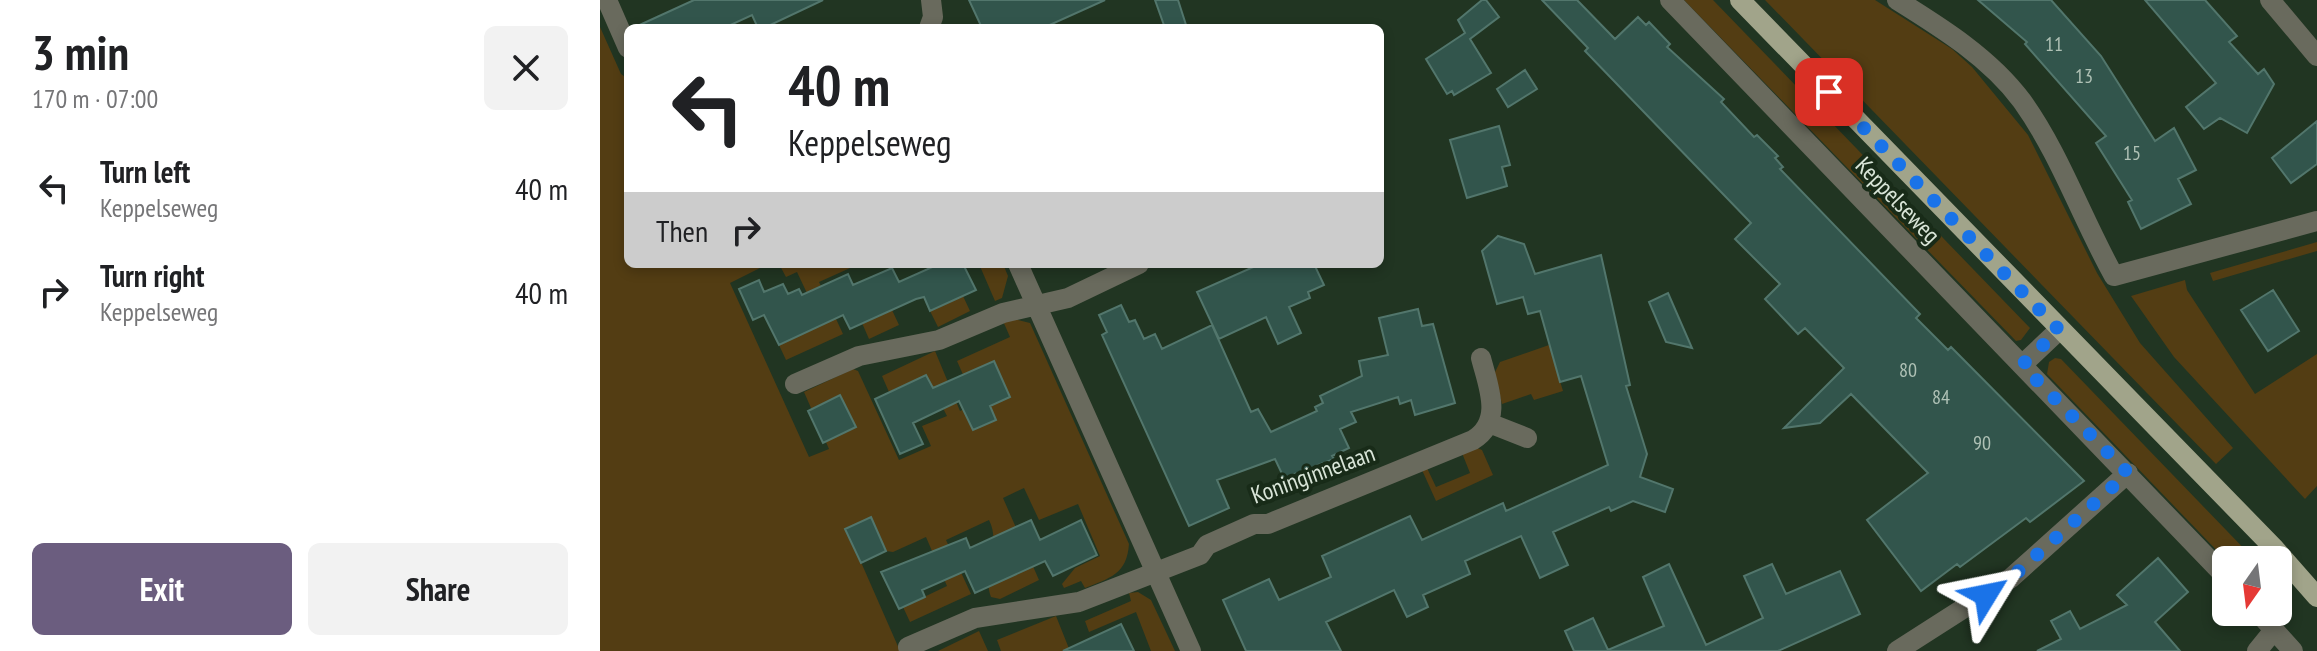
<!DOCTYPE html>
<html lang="en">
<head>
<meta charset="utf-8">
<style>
	:root { --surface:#fff; --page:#f2f2f2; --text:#202124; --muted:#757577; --accent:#6b5d7f }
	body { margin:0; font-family:"PT Sans Narrow",sans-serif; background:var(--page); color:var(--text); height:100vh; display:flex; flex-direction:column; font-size:30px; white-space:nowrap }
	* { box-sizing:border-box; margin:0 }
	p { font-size:26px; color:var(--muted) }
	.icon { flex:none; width:44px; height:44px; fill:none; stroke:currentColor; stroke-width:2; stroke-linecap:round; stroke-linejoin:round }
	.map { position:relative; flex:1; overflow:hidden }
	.panel { display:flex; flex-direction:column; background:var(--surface); width:600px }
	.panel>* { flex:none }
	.hud { position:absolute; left:24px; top:24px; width:760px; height:244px; border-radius:12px; box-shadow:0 4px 12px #0003; background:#fff; color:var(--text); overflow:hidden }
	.needle { width:52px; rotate:194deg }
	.controls { position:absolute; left:1612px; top:546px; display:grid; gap:16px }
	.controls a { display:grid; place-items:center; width:80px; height:80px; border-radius:12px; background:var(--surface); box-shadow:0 4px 12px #0003; font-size:40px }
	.pin { position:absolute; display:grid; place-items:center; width:68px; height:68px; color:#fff; margin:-34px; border-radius:16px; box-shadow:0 4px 12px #0006 }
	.me { position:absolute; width:88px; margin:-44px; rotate:55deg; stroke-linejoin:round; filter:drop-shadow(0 0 6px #0008) }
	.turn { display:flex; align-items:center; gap:28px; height:168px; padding:0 32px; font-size:36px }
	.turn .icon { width:104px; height:104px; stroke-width:2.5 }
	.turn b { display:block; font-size:56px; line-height:68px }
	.then { display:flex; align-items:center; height:76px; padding:0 32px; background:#0003; gap:16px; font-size:30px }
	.round { display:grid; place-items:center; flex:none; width:84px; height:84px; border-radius:12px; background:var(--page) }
	.summary { display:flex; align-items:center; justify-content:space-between; height:136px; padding:0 32px }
	h1 { font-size:48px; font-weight:700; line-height:60px }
	.action { display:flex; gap:16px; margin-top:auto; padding:16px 32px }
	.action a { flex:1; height:92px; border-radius:12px; background:var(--accent); color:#fff; font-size:32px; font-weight:700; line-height:92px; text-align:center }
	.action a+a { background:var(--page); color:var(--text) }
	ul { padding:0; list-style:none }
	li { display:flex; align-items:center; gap:24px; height:104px; padding:0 32px }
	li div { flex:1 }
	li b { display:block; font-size:30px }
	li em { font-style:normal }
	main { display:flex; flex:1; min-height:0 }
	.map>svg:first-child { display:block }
	.green { fill:#533d13 }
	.building { fill:#32554c; stroke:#52766c; stroke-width:2 }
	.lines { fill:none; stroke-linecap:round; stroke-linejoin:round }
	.minor { stroke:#696a5d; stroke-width:20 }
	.major { stroke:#a1a48a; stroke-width:20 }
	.route { stroke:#1a73e8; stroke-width:14; stroke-dasharray:0 25.2 }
	.labels { text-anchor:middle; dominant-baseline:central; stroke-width:8; stroke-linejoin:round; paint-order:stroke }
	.number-label { font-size:20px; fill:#afc1b5 }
	.street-label { font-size:24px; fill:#d9e5d8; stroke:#182b18 }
</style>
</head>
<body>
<main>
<section class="panel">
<div class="summary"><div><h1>3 min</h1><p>170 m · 07:00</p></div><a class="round"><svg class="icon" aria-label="close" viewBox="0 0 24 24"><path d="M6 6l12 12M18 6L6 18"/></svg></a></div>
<ul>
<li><svg class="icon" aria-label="left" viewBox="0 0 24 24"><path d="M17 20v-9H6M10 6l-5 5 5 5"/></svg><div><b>Turn left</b><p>Keppelseweg</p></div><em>40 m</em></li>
<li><svg class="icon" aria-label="right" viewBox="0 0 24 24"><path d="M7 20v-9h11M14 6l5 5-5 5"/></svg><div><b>Turn right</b><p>Keppelseweg</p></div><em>40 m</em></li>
</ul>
<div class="action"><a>Exit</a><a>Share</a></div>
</section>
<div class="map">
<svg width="1717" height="651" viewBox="0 0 1717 651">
	<rect width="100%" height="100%" fill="#213522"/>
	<path class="green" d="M1084 0H1113L1430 328 1421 340 1416 341Z
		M1165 0H1275L1352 49 1372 67 1428 135 1497 273 1540 343 1633 448 1616 464Z
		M0 27 21 74 28 79V264H168L130 283 209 457 229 449 204 392 253 369 258 371 299 460 331 446 322 426 347 416 326 375 289 392 282 376 335 351 360 411 376 404 357 361 410 337 403 321 410 318 430 323 529 544C527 574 510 578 485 588L481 581 464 588 462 584 475 568 500 556 478 504 439 520 424 488 403 498 439 580 400 599 391 597C381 572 402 545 389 520L346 540 371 594 310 622 303 607 347 586 326 537 293 552 286 551 271 518 246 528 300 651H0Z
		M1717 242V251L1613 281 1610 273Z
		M179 264H259L219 282 243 334 186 360 179 345 222 325 197 272 186 277Z
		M379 264H403L408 276 402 298 395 301Z
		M1585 280 1587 290 1655 394 1717 354V486L1705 499 1574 357 1531 296Z
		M363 296 370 311 338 327 330 311Z
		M292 310 299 325 269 339 262 323Z
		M949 345 963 391 934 400 931 394 902 404 894 374 900 362Z
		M1455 358 1461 359 1655 560H1626L1447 374 1449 362Z
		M875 447 882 450 893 475 836 501 822 470 827 468 836 487 870 473 862 453Z
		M538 592 551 600 575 651H551L536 612 489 632 485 621 531 601 529 593Z
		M456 616 470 651H401L397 640Z
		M379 631 388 651H338Z"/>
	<path class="building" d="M94 0H223L164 28H158L152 15 124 28H33Z
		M369 0H505L443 28H382Z
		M555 0H578L587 28H565Z
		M882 0H886L899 17 870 39 891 73 854 95 852 91 847 94 826 59 865 33 858 20Z
		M942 0H977L1015 39 1038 17 1046 25 1049 22 1070 44 1067 47 1124 99 1121 102 1154 137 1157 135 1178 156 1175 158 1183 167 1180 169 1320 314 1316 318 1348 350 1351 347 1484 481 1430 522 1426 518 1360 567 1357 564 1321 591 1267 520 1328 473 1251 394 1220 423 1184 428 1244 368 1205 328 1198 334 1165 299 1180 284 1135 239 1151 223 985 51 988 48Z
		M1378 0H1451L1501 56 1555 141 1574 128 1596 170 1578 179 1591 204 1541 229 1528 202 1532 200 1496 143 1506 136 1425 44 1427 42Z
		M1545 0H1605L1637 36 1629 42 1658 74 1664 69 1674 84 1647 133 1620 118 1604 129 1586 107 1616 83Z
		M925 70 937 89 908 107 897 89Z
		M1717 121V164L1691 183 1672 158Z
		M899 126 910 165 902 167 907 186 867 198 850 140Z
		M898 236 924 244 935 274 1001 255 1030 385 1026 386 1047 454 1040 477 1073 489 1065 512 1033 501 1011 511 1009 507 953 532 968 565 940 578 921 536 865 561 870 574 823 595 828 607 807 617 794 590 726 622 741 651H646L623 600 669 579 679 600 731 577 722 556 810 516 822 540 903 503 906 511 1008 465 981 376 960 382 940 311 928 314 923 297 897 304 882 251Z
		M339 264H363L376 290 330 311 324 297 316 299 250 329 243 315 179 345 164 315 153 320 139 289 159 280 164 292 183 284 188 294 199 289 202 295 248 274 253 285 292 268 299 282Z
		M660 264H714L724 285 708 292 710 298 689 307 701 333 678 344 666 317 619 339 597 292Z
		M1673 290 1699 331 1668 351 1641 310Z
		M1068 293 1092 348 1066 342 1049 302Z
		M521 305 529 322 535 320 544 339 555 334 562 349 612 325 651 412 658 409 671 432 717 411 715 407 723 403 720 396 762 376 759 361 788 355 779 318 818 309 822 326 833 324 855 403 815 415 811 400 800 404 798 397 751 412 756 422 740 429 749 448 732 456 734 459 684 478 675 459 617 480 629 508 589 526 502 335 507 332 499 315Z
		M394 361 410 397 390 406 396 420 373 430 359 401 313 423 323 444 300 454 275 399 326 375 333 388Z
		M240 395 256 427 223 443 208 411Z
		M271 517 286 551 261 563 245 529Z
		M431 520 440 540 481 520 497 555 453 576 445 561 375 593 365 571 322 590 325 597 299 609 281 572 366 538 370 548Z
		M1558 558 1588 592 1555 622 1580 651H1437L1461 639 1451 621 1470 611 1480 629 1527 605 1517 595Z
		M1069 564 1106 645 1163 618 1144 576 1172 564 1186 594 1240 571 1260 614 1178 651H974L965 631 993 618 1008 650 1064 626 1043 577Z
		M521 624 534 651H463Z"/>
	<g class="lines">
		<path class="minor" d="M7 0 28 48
			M1070 0 1626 577
			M1297 0C1342 28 1390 58 1422 101 1460 154 1482 219 1514 276L1717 221
			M1670 0 1717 56
			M329 28 333 17 331 0
			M418 264 591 651
			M1422 365 1459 330
			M195 384 259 356 339 340 403 313 468 298 539 264
			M889 423 927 438
			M1658 612 1693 651
			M308 647 375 618 479 602 600 555 607 545 654 524H668L873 440C904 421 888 386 881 358
			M1297 651 1411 578 1528 473
			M1657 651 1674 630"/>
		<path class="major" d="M1140 0 1675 549 1717 597"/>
	</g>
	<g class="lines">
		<path class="route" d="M1229 92 1459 330 1422 365 1528 473 1411 578 1386 595"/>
	</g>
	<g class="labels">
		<g class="number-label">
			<text x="1454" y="44">11</text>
			<text x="1484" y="76">13</text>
			<text x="1532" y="153">15</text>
			<text x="1308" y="370">80</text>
			<text x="1341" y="397">84</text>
			<text x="1382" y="443">90</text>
		</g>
		<g class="street-label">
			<text transform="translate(1298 200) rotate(46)">Keppelseweg</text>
			<text transform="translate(713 474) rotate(-20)">Koninginnelaan</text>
		</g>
	</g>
</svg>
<div class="controls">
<a><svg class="needle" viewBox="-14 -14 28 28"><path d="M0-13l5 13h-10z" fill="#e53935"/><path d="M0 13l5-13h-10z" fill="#757577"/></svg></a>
</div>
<div class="pin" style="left:1229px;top:92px;background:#d93025"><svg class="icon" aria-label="arrive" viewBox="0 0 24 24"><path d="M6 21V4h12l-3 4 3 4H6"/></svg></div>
<svg class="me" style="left:1386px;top:595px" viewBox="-20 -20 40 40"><path d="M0-17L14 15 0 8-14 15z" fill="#1a73e8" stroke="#fff" stroke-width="4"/></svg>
<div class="hud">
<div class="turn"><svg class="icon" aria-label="left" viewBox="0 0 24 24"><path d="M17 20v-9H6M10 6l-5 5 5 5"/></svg><div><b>40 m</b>Keppelseweg</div></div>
<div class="then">Then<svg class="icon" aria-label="right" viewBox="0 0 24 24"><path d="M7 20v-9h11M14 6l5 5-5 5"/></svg></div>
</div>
</div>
</main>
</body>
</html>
